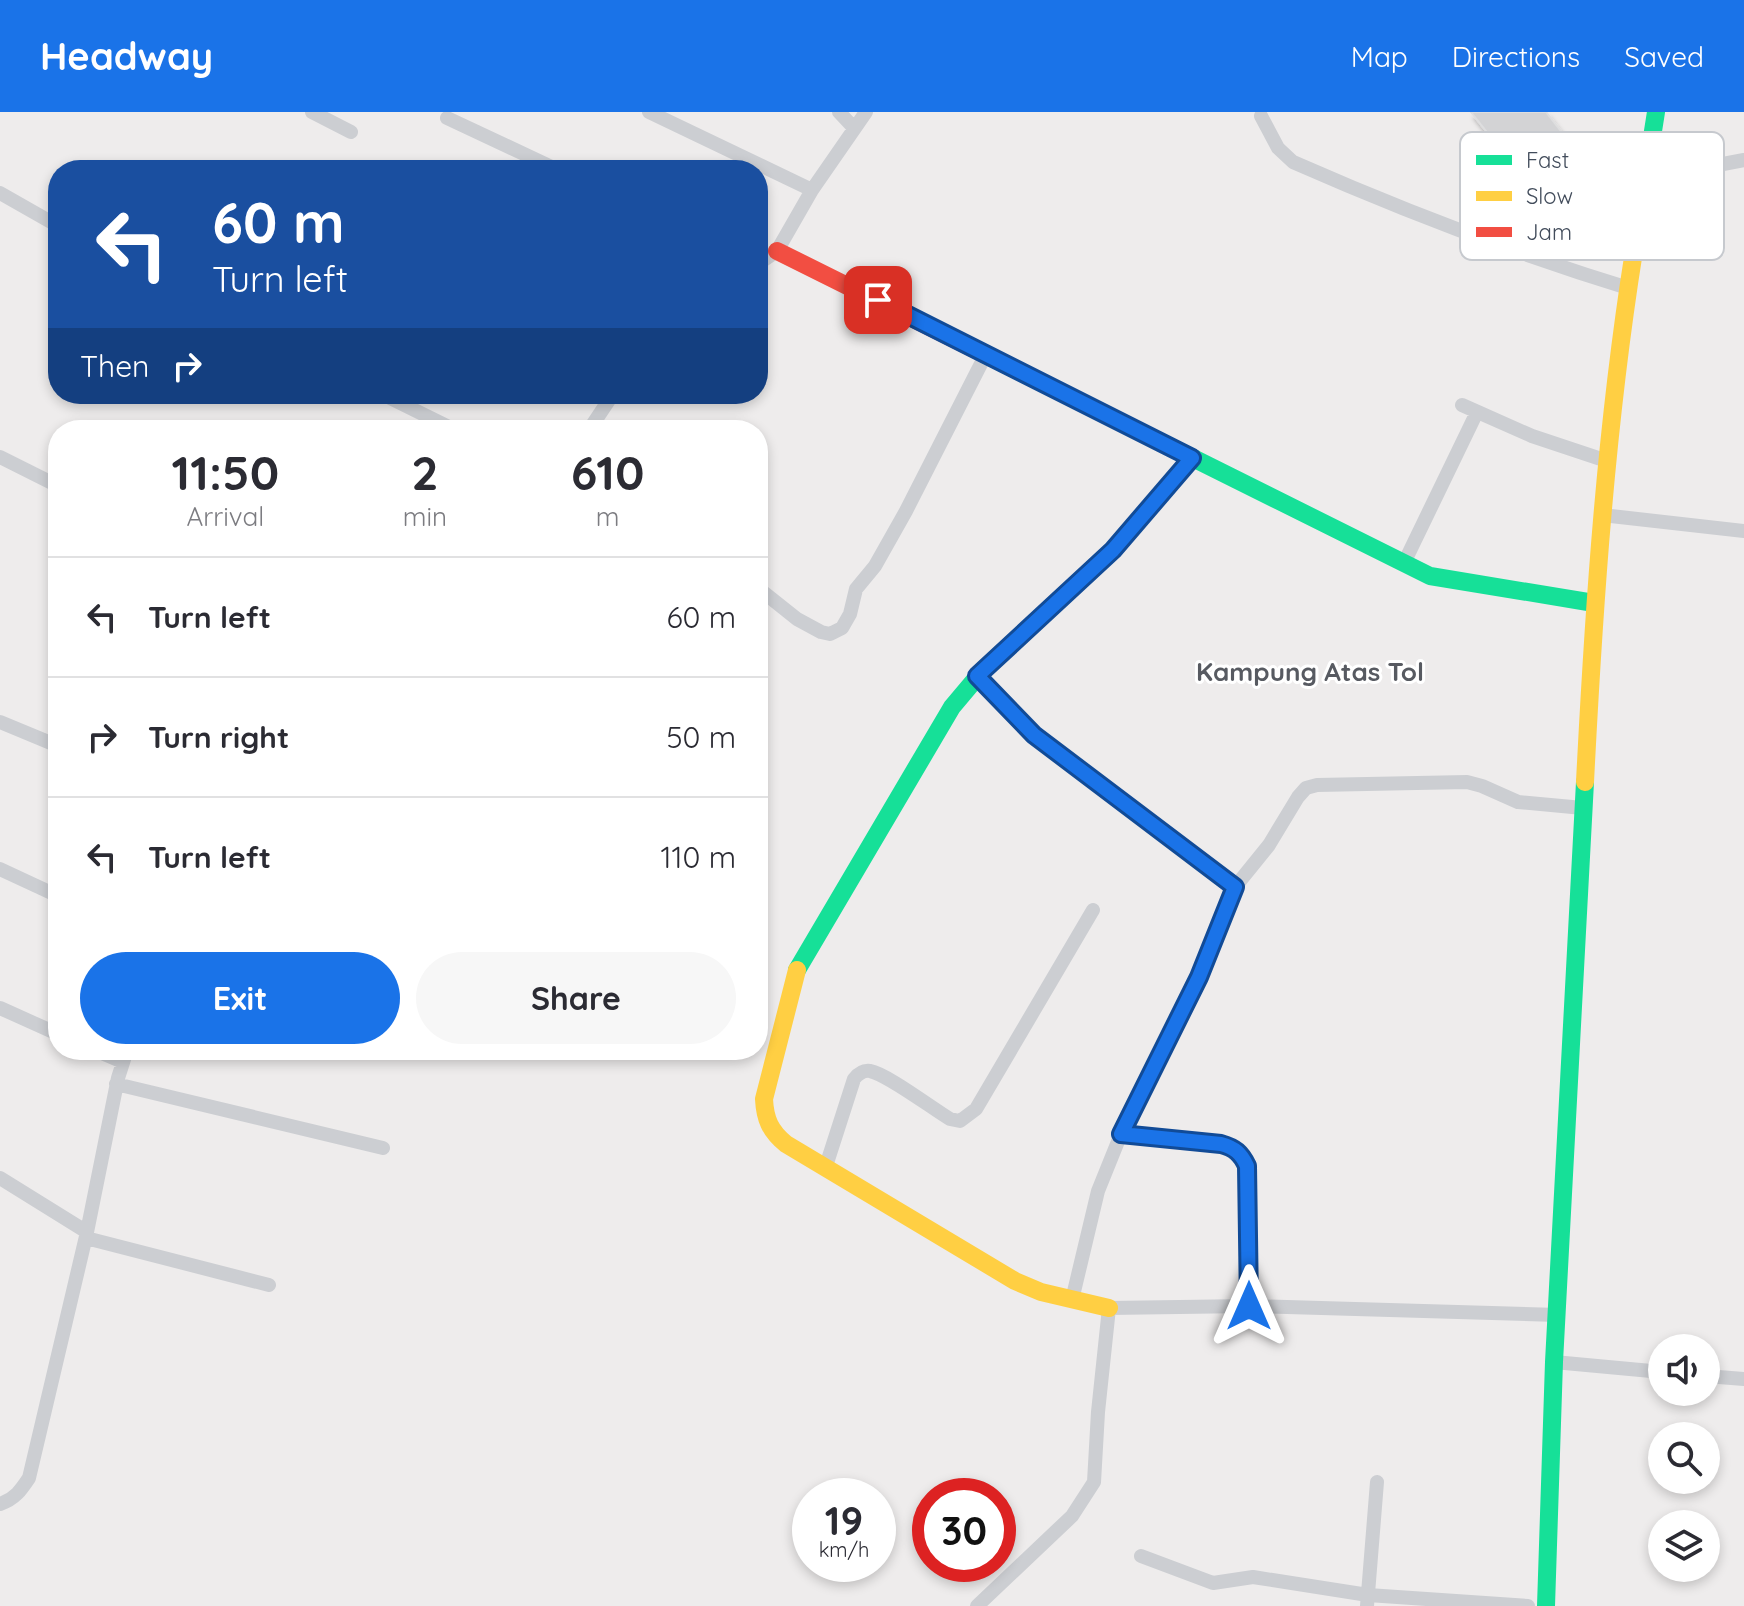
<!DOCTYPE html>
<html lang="en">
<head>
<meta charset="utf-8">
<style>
	:root { --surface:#fff; --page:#f7f7f7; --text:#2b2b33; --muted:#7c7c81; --line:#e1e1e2; --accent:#1a73e8 }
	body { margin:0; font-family:Quicksand,sans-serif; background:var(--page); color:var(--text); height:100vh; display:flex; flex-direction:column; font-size:30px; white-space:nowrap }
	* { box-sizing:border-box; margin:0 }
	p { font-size:26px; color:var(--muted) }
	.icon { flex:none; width:44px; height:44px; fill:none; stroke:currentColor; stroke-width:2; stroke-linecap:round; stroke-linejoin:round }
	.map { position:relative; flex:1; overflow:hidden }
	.side { position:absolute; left:48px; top:308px; width:720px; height:640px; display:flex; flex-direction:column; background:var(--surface); border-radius:32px; box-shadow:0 4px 12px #0003 }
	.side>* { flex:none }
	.banner { position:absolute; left:48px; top:48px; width:720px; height:244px; border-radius:32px; box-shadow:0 4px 12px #0003; background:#1a4fa0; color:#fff; overflow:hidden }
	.tools { position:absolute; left:1648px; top:1222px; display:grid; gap:16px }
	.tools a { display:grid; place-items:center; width:72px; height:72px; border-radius:50%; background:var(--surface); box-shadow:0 4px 12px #0003; font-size:40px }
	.speed { position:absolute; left:792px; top:1366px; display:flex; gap:16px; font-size:40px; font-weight:700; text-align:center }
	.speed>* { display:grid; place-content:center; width:104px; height:104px; border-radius:50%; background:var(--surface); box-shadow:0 4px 12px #0003; line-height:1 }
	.speed small { font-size:20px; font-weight:400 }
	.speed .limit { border:12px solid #d22; background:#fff; color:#111 }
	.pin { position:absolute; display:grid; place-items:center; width:68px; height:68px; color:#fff; margin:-34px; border-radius:16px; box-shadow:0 4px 12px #0006 }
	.me { position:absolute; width:88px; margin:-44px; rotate:0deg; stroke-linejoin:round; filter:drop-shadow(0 0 6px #0008) }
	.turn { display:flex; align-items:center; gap:28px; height:168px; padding:0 32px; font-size:36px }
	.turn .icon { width:104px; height:104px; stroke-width:2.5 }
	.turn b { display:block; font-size:56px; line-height:68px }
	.then { display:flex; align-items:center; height:76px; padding:0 32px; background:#0003; gap:16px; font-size:30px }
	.eta { display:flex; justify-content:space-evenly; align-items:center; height:136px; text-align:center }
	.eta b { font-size:48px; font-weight:700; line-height:56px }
	.primary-button { display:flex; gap:16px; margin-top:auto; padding:16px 32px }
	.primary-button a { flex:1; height:92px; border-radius:48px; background:var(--accent); color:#fff; font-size:32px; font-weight:700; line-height:92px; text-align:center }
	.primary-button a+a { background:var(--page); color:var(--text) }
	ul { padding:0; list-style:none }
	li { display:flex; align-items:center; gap:24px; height:120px; padding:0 32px; border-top:2px solid var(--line) }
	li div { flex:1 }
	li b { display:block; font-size:30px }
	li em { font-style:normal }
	header { display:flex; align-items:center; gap:48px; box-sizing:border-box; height:112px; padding:0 40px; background:var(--accent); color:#fff }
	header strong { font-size:38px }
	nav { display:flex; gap:44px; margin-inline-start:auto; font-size:28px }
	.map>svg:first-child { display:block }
	.building { fill:#d3d3d5; stroke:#dededf; stroke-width:2; filter:url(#shadow) }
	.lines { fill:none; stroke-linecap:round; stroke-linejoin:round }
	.street { stroke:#ccced2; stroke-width:14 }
	.fast { stroke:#16e098; stroke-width:18 }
	.slow { stroke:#ffcf43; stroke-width:18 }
	.jam { stroke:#f24e42; stroke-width:18 }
	.route-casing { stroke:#114b97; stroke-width:20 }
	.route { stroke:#1a73e8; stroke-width:14 }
	.labels { text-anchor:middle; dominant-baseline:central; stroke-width:6; stroke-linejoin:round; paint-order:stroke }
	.neighbourhood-label { font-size:26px; font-weight:bold; fill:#575a61; stroke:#fff }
	.key { fill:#fff; stroke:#c6c9ce; stroke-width:2 }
	.key-label { font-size:22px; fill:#424c5b }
</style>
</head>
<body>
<header>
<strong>Headway</strong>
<nav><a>Map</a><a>Directions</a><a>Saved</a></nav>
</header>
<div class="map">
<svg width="1744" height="1494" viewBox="0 0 1744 1494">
	<defs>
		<filter id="shadow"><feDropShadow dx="3.5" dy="6" stdDeviation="2" flood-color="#0004"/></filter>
	</defs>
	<rect width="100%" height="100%" fill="#eeecec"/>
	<path class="building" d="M1471 0H1546L1574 36 1528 72Z"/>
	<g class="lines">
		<path class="street" d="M312 0 351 20
			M649 0 812 78
			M839 0 854 16
			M1261 4 1278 36 1293 50C1402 98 1514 141 1628 176
			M447 6 558 58
			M1643 80 1681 60 1744 48
			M0 81 58 114
			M758 152 777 139 812 78 866 0
			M382 282 455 318
			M1462 293 1532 324 1607 349
			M589 318 613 282
			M0 345 58 374
			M1602 403 1744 419
			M1404 451 1477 300
			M758 476 797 507 821 520 830 522 842 516 850 502 856 477 875 454 906 399 986 242
			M977 564 1034 623 1235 775
			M0 610 58 634
			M0 757 58 784
			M0 896 58 922
			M95 938 123 950
			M116 972 383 1036
			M1121 1022 1221 1032C1235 1036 1241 1041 1247 1054L1249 1194
			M826 1054 854 967C858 962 863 958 870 959 887 962 933 997 950 1007L960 1009 976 997 1093 798
			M0 1066 87 1120
			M86 1126 269 1173
			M1072 1188 1098 1079 1121 1022 1199 865 1235 775 1269 733 1298 685 1306 676 1317 673 1467 670 1482 674 1518 690 1583 696
			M1554 1250 1662 1260
			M1706 1264 1744 1267
			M0 1392C15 1387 21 1378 29 1366L87 1120 118 966 127 938
			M1141 1444 1213 1471 1253 1465 1368 1483 1528 1494
			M977 1494 1072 1404 1094 1370 1098 1300 1109 1196 1249 1194 1558 1203
			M1367 1494 1377 1370"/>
		<path class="fast" d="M1634 139 1656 0
			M984 242 1430 464 1594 491
			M797 858 952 595 984 557 1113 438 1192 346
			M1546 1494 1554 1250 1585 670"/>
		<path class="slow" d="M1585 670C1594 492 1606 315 1634 139
			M797 858 764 987C765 1007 770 1019 786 1032L1015 1169 1041 1180 1109 1196"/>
		<path class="jam" d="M777 139 984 242"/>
	</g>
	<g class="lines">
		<defs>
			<path id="route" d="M878 188 1192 346 1113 438 977 564 1034 623 1235 775 1199 865 1121 1022 1221 1032C1235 1036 1241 1041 1247 1054L1249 1194"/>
		</defs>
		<use href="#route" class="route-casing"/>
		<use href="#route" class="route"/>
	</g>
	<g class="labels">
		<g class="neighbourhood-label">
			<text x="1310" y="559">Kampung Atas Tol</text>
		</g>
	</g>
	<rect x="1460" y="20" width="264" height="128" rx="12" class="key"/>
	<rect x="1476" y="43" width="36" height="10" fill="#16e098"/>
	<rect x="1476" y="79" width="36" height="10" fill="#ffcf43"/>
	<rect x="1476" y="115" width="36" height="10" fill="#f24e42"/>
	<g class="key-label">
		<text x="1526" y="56">Fast</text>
		<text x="1526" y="92">Slow</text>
		<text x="1526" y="128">Jam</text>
	</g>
</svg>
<div class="tools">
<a><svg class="icon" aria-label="sound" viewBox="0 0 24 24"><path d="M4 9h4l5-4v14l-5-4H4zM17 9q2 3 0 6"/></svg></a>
<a><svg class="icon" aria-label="search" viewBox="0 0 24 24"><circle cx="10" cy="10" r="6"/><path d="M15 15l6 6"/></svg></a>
<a><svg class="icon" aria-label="layers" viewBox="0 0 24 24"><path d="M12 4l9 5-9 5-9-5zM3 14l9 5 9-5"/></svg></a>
</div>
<div class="speed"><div>19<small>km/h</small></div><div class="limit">30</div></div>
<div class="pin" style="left:878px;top:188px;background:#d93025"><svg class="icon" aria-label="arrive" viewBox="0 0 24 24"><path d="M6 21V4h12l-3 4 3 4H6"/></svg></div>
<svg class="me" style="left:1249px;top:1194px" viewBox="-20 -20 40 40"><path d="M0-17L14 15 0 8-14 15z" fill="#1a73e8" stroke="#fff" stroke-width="4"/></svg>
<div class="banner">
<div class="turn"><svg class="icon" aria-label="left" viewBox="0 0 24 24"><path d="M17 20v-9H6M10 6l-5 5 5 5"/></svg><div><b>60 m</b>Turn left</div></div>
<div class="then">Then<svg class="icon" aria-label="right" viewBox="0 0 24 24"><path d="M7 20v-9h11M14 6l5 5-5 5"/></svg></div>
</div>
<section class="side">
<div class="eta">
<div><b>11:50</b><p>Arrival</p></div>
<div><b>2</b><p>min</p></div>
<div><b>610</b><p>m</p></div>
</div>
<ul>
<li><svg class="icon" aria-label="left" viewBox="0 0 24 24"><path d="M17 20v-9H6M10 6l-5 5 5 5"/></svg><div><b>Turn left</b></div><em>60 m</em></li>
<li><svg class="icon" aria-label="right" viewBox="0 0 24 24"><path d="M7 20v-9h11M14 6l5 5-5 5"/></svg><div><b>Turn right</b></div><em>50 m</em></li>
<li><svg class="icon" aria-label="left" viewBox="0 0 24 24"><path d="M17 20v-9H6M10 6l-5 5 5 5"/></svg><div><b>Turn left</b></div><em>110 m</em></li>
</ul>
<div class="primary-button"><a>Exit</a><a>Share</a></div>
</section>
</div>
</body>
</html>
